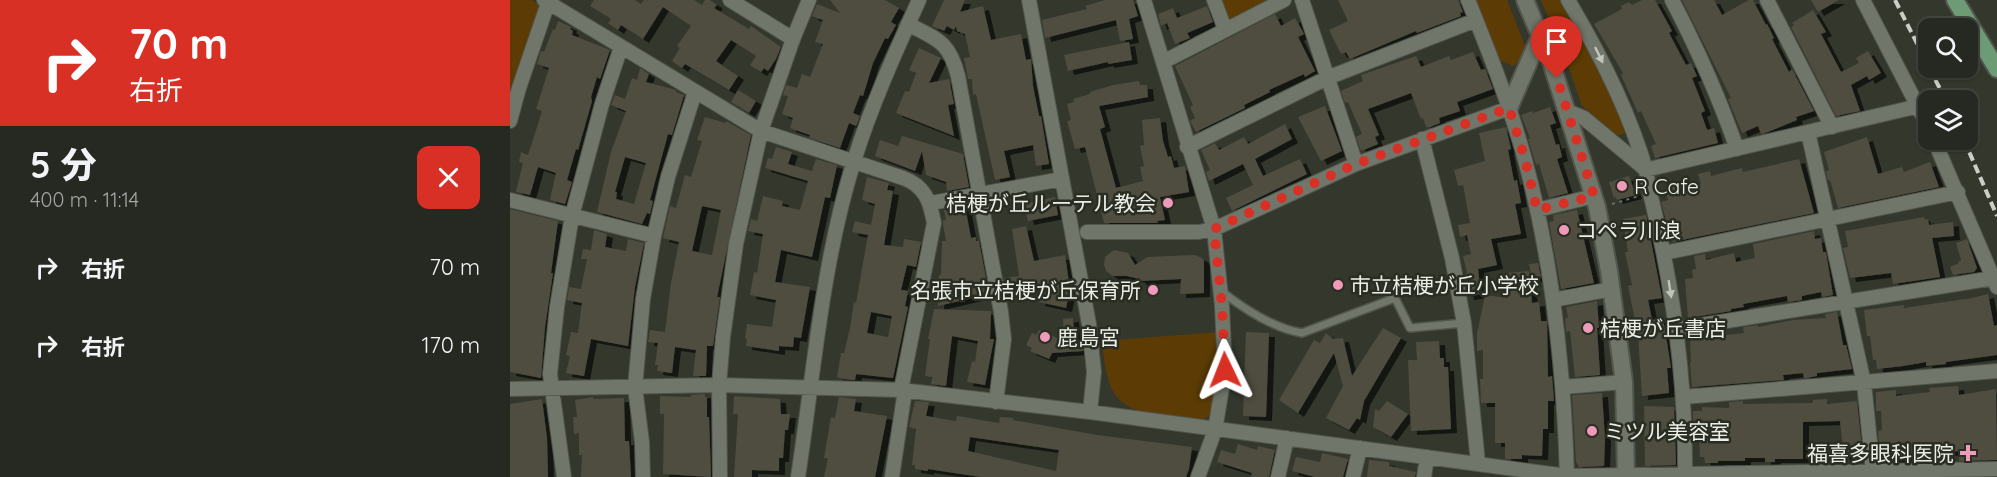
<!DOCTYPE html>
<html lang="ja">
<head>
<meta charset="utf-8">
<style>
	:root { --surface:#262921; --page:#32352e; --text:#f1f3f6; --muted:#a4a6a5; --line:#42453f }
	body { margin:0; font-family:Quicksand,"Noto Sans JP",sans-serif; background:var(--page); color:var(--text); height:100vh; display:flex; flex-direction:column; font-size:22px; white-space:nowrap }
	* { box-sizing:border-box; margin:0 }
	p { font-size:20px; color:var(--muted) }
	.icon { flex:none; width:33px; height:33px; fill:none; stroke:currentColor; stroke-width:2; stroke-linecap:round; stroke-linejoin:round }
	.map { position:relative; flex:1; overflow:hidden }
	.sheet { display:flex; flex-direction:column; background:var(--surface); width:510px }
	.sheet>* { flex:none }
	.guide { background:#d93025; color:#fff; overflow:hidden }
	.buttons { position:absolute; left:1408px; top:18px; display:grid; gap:12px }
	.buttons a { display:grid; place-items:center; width:60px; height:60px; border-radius:12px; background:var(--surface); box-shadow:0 2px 4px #0004,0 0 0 2px var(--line); font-size:30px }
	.pin { position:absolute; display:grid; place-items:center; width:51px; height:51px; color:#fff; margin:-62px -26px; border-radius:50% 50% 50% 0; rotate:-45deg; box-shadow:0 0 6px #0007 }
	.pin .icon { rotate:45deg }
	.me { position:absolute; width:66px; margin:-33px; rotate:358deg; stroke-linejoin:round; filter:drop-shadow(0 0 4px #0008) }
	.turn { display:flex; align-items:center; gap:21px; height:126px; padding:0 30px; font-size:27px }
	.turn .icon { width:78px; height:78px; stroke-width:2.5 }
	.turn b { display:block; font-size:42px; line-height:51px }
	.round { display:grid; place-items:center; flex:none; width:63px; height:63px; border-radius:12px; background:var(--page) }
	.head { display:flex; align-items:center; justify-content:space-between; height:102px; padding:0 30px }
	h1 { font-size:36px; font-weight:800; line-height:45px }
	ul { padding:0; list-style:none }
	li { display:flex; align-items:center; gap:18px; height:78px; padding:0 30px }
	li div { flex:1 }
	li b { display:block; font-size:22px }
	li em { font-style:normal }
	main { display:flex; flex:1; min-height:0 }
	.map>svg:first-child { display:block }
	.green { fill:#5c3c04 }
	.building { fill:#4f4d41; fill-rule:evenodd; filter:url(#shadow) }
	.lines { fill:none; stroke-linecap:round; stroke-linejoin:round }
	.service-casing { stroke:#51554b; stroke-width:10 }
	.minor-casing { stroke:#51554b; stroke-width:16 }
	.tertiary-casing { stroke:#51554b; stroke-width:20 }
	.primary-casing { stroke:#51554b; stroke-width:20 }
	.path { stroke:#6e7168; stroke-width:2; stroke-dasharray:3 4.5; stroke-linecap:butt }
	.service { stroke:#71766a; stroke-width:7 }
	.minor { stroke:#71766a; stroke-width:14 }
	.tertiary { stroke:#71766a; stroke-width:16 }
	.primary { stroke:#6d9b75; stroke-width:16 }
	.rail { stroke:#cbcec7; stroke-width:4; stroke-dasharray:9 4.5; stroke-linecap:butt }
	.oneway { fill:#c0c4bb }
	.route { stroke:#d93025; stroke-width:10; stroke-dasharray:0 18 }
	.poi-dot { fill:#ef9ab8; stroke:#292d22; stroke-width:2 }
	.labels { text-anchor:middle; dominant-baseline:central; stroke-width:5; stroke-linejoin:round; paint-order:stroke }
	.poi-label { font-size:21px; fill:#ebeee7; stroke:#292d22; text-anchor:start }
</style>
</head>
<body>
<main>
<section class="sheet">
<div class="guide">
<div class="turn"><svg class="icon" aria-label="right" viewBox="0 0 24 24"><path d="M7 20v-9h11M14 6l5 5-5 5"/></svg><div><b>70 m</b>右折</div></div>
</div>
<div class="head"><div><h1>5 分</h1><p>400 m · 11:14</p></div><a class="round" style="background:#d93025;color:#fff"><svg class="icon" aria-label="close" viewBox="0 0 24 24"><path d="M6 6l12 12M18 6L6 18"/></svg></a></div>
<ul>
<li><svg class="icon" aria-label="right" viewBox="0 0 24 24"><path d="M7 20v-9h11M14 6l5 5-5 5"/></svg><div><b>右折</b></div><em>70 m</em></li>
<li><svg class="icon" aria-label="right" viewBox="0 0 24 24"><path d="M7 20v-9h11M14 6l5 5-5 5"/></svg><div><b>右折</b></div><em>170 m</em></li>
</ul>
</section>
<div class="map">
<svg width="1487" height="477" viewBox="0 0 1487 477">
	<defs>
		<filter id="shadow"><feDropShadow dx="6" dy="4" stdDeviation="0" flood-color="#0009"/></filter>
	</defs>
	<rect width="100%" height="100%" fill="#33372c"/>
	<path class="green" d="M0 0H22L28 4 29 11 0 99Z
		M708 0H761L722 20 714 17Z
		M963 0H997L1015 46 1011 59 1003 66 986 59Z
		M1031 0H1051L1101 94 1115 133 1111 135 1106 134 1072 106 1056 60Z
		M709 332C709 348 708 402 701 413 698 418 693 419 688 421 661 417 613 418 601 387 595 373 594 356 591 341Z"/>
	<path class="building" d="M84 0H125L131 4 134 0H184L192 5 195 0H200L207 5 204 8 239 29 241 26 271 47 266 59 258 71 254 68 251 72 240 65 246 56 221 40 206 61 228 76 219 90 175 64 172 68 162 61 170 48 167 46 181 26 153 7 133 39 111 25 108 30 98 23 101 19 80 6Z
		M320 0H375L389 8 381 22 386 25 378 39 375 38 363 63 353 96 350 95 343 113 350 116 348 122 346 126 339 123 330 148 299 138 300 135 280 128 283 118 272 114 278 96 273 95 276 85 287 88 292 74 300 77 313 44 305 42 313 20 302 16 307 4 330 13Z
		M434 0H455L450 12 473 6 481 40 511 34 516 60 521 59 523 86 529 116H531L539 164 526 166 523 145 494 151 500 177 485 180 466 94 463 95 462 79H458L454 58 460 57 455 34 447 31 446 26 444 30 437 26 434 31 422 26Z
		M595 0H623L628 16 619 19 623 39 610 41 606 20 535 38 532 20 577 9 575 6Z
		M828 0H948L953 12 950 13 951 16 907 33 906 31 840 59 836 52 831 54 819 30 838 21Z
		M1132 0H1145L1162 31 1159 33 1176 65 1181 63 1187 76 1182 78 1195 111 1191 113 1197 130 1204 128 1208 143 1145 158 1141 146 1146 144 1131 111 1128 113 1111 75 1113 73 1084 24 1112 9 1111 6 1119 2 1122 5Z
		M1172 0H1204L1212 15 1239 0H1243L1256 25 1257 24 1264 38 1262 39 1279 72 1282 69 1304 111 1286 117 1287 120 1258 132 1251 134 1248 126 1232 133 1218 99 1221 98Z
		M1301 0H1329L1308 12Z
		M697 6 703 22 677 33 680 38 665 44 657 23 651 26 648 14 663 8 667 18Z
		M1303 10 1316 32 1311 34 1331 72 1349 63 1346 58 1358 51 1371 73 1359 80 1357 76 1341 85 1350 111 1326 116 1281 27 1284 26 1282 23Z
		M765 14 771 26 785 18 794 34 788 37 805 71 795 77 794 74 759 90 760 92 734 105 735 108 686 132 680 121 685 118 680 107 683 105 665 66Z
		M48 21 61 27 60 29 63 31 62 35 100 50 90 79 87 77 81 97 82 101 68 150 66 149 57 180 62 182 55 204 40 200 46 173 28 167 20 195 6 192 13 163 9 162 11 152 18 155 22 143 32 111 26 109 39 68 27 64 31 51 34 52 43 29 45 30Z
		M619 42 622 60 598 64V62L558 71 554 55Z
		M409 48 431 58 419 83 439 79 444 104 438 105 444 136 386 113 395 91 399 92 406 73 399 70Z
		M963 52 971 70 975 69 983 89 947 102 950 111 929 118 930 123 920 127H916L913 118 911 119 901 93 858 109 869 135 865 137 868 144 851 151 846 137 852 134 838 102 835 103 831 91 853 81 851 75 906 56 911 67 939 56 941 60Z
		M130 68 139 74 136 82 166 90V92L174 95 162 135 158 134 140 200 143 201 140 214 137 213 132 224 87 212 101 152 116 111 101 105 105 95 115 99 122 78 127 80ZM115 157 136 163 124 204 106 199 107 192H105Z
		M629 81 630 85H637L638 97 589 106 595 127 590 129 606 188 633 181 630 167 634 166 630 146 634 145 632 120 650 118 653 141 658 157 661 156 664 168 675 166 679 192 650 197 655 220 647 221 648 223H594L575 147 565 149 557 121 561 120 557 104 564 102 563 99 580 94V92L603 85Z
		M228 90 246 101 239 113 221 102Z
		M815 106 832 151 811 161 788 117Z
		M1040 107 1046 123 1040 125 1046 145 1049 144 1052 157 1047 159 1058 193 1039 198 1029 164 1026 165 1018 139 1020 138 1011 115 1022 111 1023 113Z
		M195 117 216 123V121L241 135 207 297H210L203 346H197L196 376H183L186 350 165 347 162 373 147 371 148 365H145L148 343 138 342 140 330 155 332 161 283 169 242 153 238 160 206 166 208 175 175 181 177 192 141 187 140ZM192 206 211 210 202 255 182 251Z
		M775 124 782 139 745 159 753 176 790 159 797 174 722 211 716 198 743 185 733 164 699 181 696 172 700 170 691 150 705 143 709 150 734 137 738 144Z
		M996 127 1001 149 998 150 1004 181 1007 180 1011 203 1005 204 1011 234 981 239 987 265 968 269 971 294 958 296 954 274 957 273 953 256 961 254 957 235 950 237 948 225 960 223 953 185 948 186 944 170 975 161 969 133Z
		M392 136 453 154 459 187 437 191 436 182 416 175 412 151 405 171 365 156 370 140 388 146Z
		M1357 137 1368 174 1392 167 1394 172 1420 162 1429 187 1328 208 1320 180 1318 181 1316 171 1319 170 1314 152Z
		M266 147 282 152 278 164 302 171 306 159 327 165 320 198 315 197 302 257 271 250 265 282 300 287 291 338 284 337 283 347 269 346V351L236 346 237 339 235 338 237 324 262 327 266 300 240 295 244 272 247 273 253 234 238 231 241 219 247 221 253 196 273 201 272 206 290 210 298 181 255 168 258 158 262 159Z
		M1289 159 1304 213 1162 242 1151 202 1158 200 1155 189 1170 185 1171 190 1191 184 1188 174 1200 171 1201 176 1232 168 1233 172Z
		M1119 176 1126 195 1107 200 1106 197 1104 198 1099 182Z
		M357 177 379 183 377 190 383 191 374 245 393 247 394 239 411 242 406 267 397 265 391 290 398 291 395 306 398 307 383 378 346 374 345 380 333 379 327 377 331 353H334L340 328 344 302 346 303 358 235 342 232 345 221 361 225 365 204 352 200ZM361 312 382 316 378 337 357 333Z
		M545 197 548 215 518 221 514 204Z
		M455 206 461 238 466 237V241H469L479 294 428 306 429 275H431L432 241H436L433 225V220H436L434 210Z
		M0 209 48 221 41 273H43L35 327 31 378 0 372Z
		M1067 210 1084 283 1051 289 1039 222 1044 221 1043 215Z
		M1136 215 1152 298 1138 300 1142 320 1153 318 1161 368H1157L1159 393 1132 396 1128 335 1118 286 1122 285 1115 252H1118L1113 219Z
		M1414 217 1415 220 1418 219 1419 225 1443 222 1444 236 1422 238 1430 277 1383 284 1381 273 1340 278 1333 248 1338 247 1335 231Z
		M516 226 524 261 555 255 560 290 556 308 529 302 533 284 496 290 494 278 509 276 502 229Z
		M84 230 97 234 95 247 116 251 118 239 134 243 125 287 118 346 81 339 74 376 56 373 60 356 56 355 61 332 68 333 72 303 57 300 59 287 71 289 77 259H71L73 249 81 250Z
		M1304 231 1305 239 1311 238 1313 252H1316L1323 295 1312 297 1311 292 1292 296V300L1278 302 1277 296 1233 304 1234 307 1221 309V311L1178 318 1175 279 1183 278 1182 270 1186 269 1184 256 1195 254 1196 260 1224 253 1226 262 1245 258 1243 244Z
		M1457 239 1467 268 1464 272 1443 275 1440 267 1449 263 1448 262 1451 260 1446 243Z
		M604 250 618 253 625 265 637 257 684 255 690 257 694 260V293L670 294 671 279 630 281V279L617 276H603L596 271 594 265 595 257Z
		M1028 263 1031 277 1022 279 1019 264Z
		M1019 271 1022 303 1029 302 1031 321H1037L1038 377 1042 376 1044 401H1038V429H1033L1032 456 1012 455V459H995V443H985V403H971L970 379H973V350L967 351V334L975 295 998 298 996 273Z
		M1478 294 1484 326 1487 325V355L1436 362V364L1416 366V362L1393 366 1367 369 1366 360H1363L1360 336H1357L1354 310 1394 305V308L1462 298Z
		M1087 301 1089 328H1087L1090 375 1065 377 1060 331 1056 332 1055 318H1058L1056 307Z
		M424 309 481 311 480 339H484L475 385 457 382 462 361 465 362 468 341 442 336 436 386 421 384 422 377 415 376 420 339H418Z
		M1327 312 1333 345H1336L1342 369 1307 373V376L1296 378H1294L1293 373 1273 375 1274 380 1182 387 1180 363H1181L1180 336 1196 333 1199 337 1234 333 1233 327 1248 325V327L1283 320 1316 318 1315 314Z
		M563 318 565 346 573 349V351L542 353 539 359 520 351 522 348 516 345 522 333 526 335 529 330 554 341 553 319Z
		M873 328 891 338 854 401 850 420 847 418 839 430 816 418 833 386 824 353 788 413 769 400 804 340 810 343 816 333 823 339 833 338 842 376Z
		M736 332 759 333 756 417 733 416Z
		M929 341 930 358H934V367H938L941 429 901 431 898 360H907L906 342Z
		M1448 386 1449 395 1486 389 1487 460 1449 461V451L1417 454V456L1379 460 1376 448 1374 449V446H1369L1368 431 1372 430 1371 411H1366V392L1386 390V396L1420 392 1419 388Z
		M1092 393 1095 439 1094 466 1069 467 1066 462 1062 395Z
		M195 394V397H197V417H199L201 477 153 474 154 414H150V396L181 397V395Z
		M224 396 270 399 271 414H280L278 430H275L273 458H269V471L242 470V477H224L228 414H223Z
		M83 397V399L114 398 115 441H119L121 477H71L72 455H69V433L64 434 63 417H67L65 400Z
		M329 397 346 399 344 411 377 416 365 477H314L318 458H314L321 417 325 418Z
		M32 399 37 438 38 477H0V404Z
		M1317 399V404L1347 401 1352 448 1350 456 1334 457 1330 421 1293 422V459H1265V462H1255V458H1235V461H1208V463H1195L1194 457H1190L1189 429H1183V411H1192V407L1219 408V402L1233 401V404L1303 403V400Z
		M405 401 419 402 416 416 446 421 447 416 489 423 490 417 503 418V420L587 435 682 447 679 469 676 477H471L418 469V471L405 469V465H402L406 429 399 427ZM460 437 549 450 546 471 458 451Z
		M877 401 898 414 881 437 863 427 865 409 869 411Z
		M1134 406 1164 407 1166 465 1135 466Z
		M728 444 747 450 748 446 765 450 759 477H741L742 473 707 462 711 450 725 454Z
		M812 453 838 459 833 477H805L782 471 786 457 810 462Z
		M859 460 879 462V466L906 472 905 477H857Z"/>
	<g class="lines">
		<defs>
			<path id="service" d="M711 291C734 309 762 328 792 333L885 298 900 328 954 323"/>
			<path id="minor" d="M34 0 251 131 393 178C415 186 420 201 424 223L391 390
				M220 0 283 39
				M519 0 579 324 584 372 580 412
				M634 0 704 229 712 306 715 370 705 430 688 477
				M704 0 715 29
				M792 0 846 164
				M958 0C979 52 1000 105 1015 160 1043 263 1054 371 1057 477
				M1058 0C1089 52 1119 111 1136 170 1138 180 1139 191 1142 201 1164 292 1176 384 1175 477
				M1162 0C1187 48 1209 97 1227 149
				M1257 0 1322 127
				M1353 0 1419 128
				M398 24C428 40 439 41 448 76L491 312 494 339 486 402
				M653 62 774 0
				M1057 111 1074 118 1134 168
				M0 121 9 88 38 3
				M1298 132 1354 383 1363 472
				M912 139 942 258 954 323 968 463
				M1424 140 1487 287
				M677 147 817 78 966 20
				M1135 170 1409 106
				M0 200 144 236
				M421 203 552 179
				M1027 210 1084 196
				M577 232H689L704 229 846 164 999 108
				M1154 253 1448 192
				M1043 300 1102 289
				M1167 329 1484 278
				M1053 387 1114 382
				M0 389 209 385 391 390 580 412 1057 476 1487 469
				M1173 397 1487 371
				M54 477 40 374 47 307 62 216 92 104 111 47
				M133 477 132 442 125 387 133 299 144 236 158 177 185 92
				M210 477 209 385 213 337 226 244 251 131 283 39 299 0
				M288 477C304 372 312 263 344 161 361 106 385 53 409 0
				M382 477 395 390
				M768 477 777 438
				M843 477 850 448
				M914 477 917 457"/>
			<path id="tertiary" d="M1015 0 1041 62 1087 207 1099 271 1114 382 1116 477
				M999 108 1030 36"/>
			<path id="primary" d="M1445 0 1487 69"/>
		</defs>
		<use href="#service" class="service-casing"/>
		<use href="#minor" class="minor-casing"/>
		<use href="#tertiary" class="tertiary-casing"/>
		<use href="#primary" class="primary-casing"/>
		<path class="path" d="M1102 204 1129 196"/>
		<use href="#service" class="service"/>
		<use href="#minor" class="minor"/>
		<use href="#tertiary" class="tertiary"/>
		<use href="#primary" class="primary"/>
		<path class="rail" d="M1385 0 1419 67
			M1419 68 1436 100
			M1454 140 1487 216"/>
	</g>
	<defs><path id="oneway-solid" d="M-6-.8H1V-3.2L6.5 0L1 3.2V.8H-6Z" transform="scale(1.5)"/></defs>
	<g class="oneway">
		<use href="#oneway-solid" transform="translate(1089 55) rotate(64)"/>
		<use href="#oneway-solid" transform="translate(1160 289) rotate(81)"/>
	</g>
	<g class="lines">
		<path class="route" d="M715 370 712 306 704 229 846 164 999 108 1015 159 1027 210 1084 196 1047 78"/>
	</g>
	<g class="poi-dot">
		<circle cx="1112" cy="186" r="6"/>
		<circle cx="658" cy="203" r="6"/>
		<circle cx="1054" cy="230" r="6"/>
		<circle cx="828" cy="285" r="6"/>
		<circle cx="643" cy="290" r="6"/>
		<circle cx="1078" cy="328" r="6"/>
		<circle cx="535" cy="337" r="6"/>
		<circle cx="1082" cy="431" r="6"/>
		<path d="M1455 444h6v6h6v6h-6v6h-6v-6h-6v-6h6z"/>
	</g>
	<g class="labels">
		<g class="poi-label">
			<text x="1124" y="186">R Cafe</text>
			<text x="646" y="203" text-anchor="end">桔梗が丘ルーテル教会</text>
			<text x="1066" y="230">コペラ川浪</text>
			<text x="840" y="285">市立桔梗が丘小学校</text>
			<text x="631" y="290" text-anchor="end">名張市立桔梗が丘保育所</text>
			<text x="1090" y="328">桔梗が丘書店</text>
			<text x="547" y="337">鹿島宮</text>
			<text x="1094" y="431">ミツル美容室</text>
			<text x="1444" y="453" text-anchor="end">福喜多眼科医院</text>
		</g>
	</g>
</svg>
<div class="buttons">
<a><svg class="icon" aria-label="search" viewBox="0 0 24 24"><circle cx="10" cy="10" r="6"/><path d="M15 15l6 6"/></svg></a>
<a><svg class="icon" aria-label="layers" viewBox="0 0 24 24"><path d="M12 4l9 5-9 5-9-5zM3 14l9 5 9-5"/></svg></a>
</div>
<div class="pin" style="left:1047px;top:78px;background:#d93025"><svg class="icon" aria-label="arrive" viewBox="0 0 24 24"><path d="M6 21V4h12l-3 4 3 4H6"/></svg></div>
<svg class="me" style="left:715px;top:370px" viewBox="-20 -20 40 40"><path d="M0-17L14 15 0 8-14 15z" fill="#d93025" stroke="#fff" stroke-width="4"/></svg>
</div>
</main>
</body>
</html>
